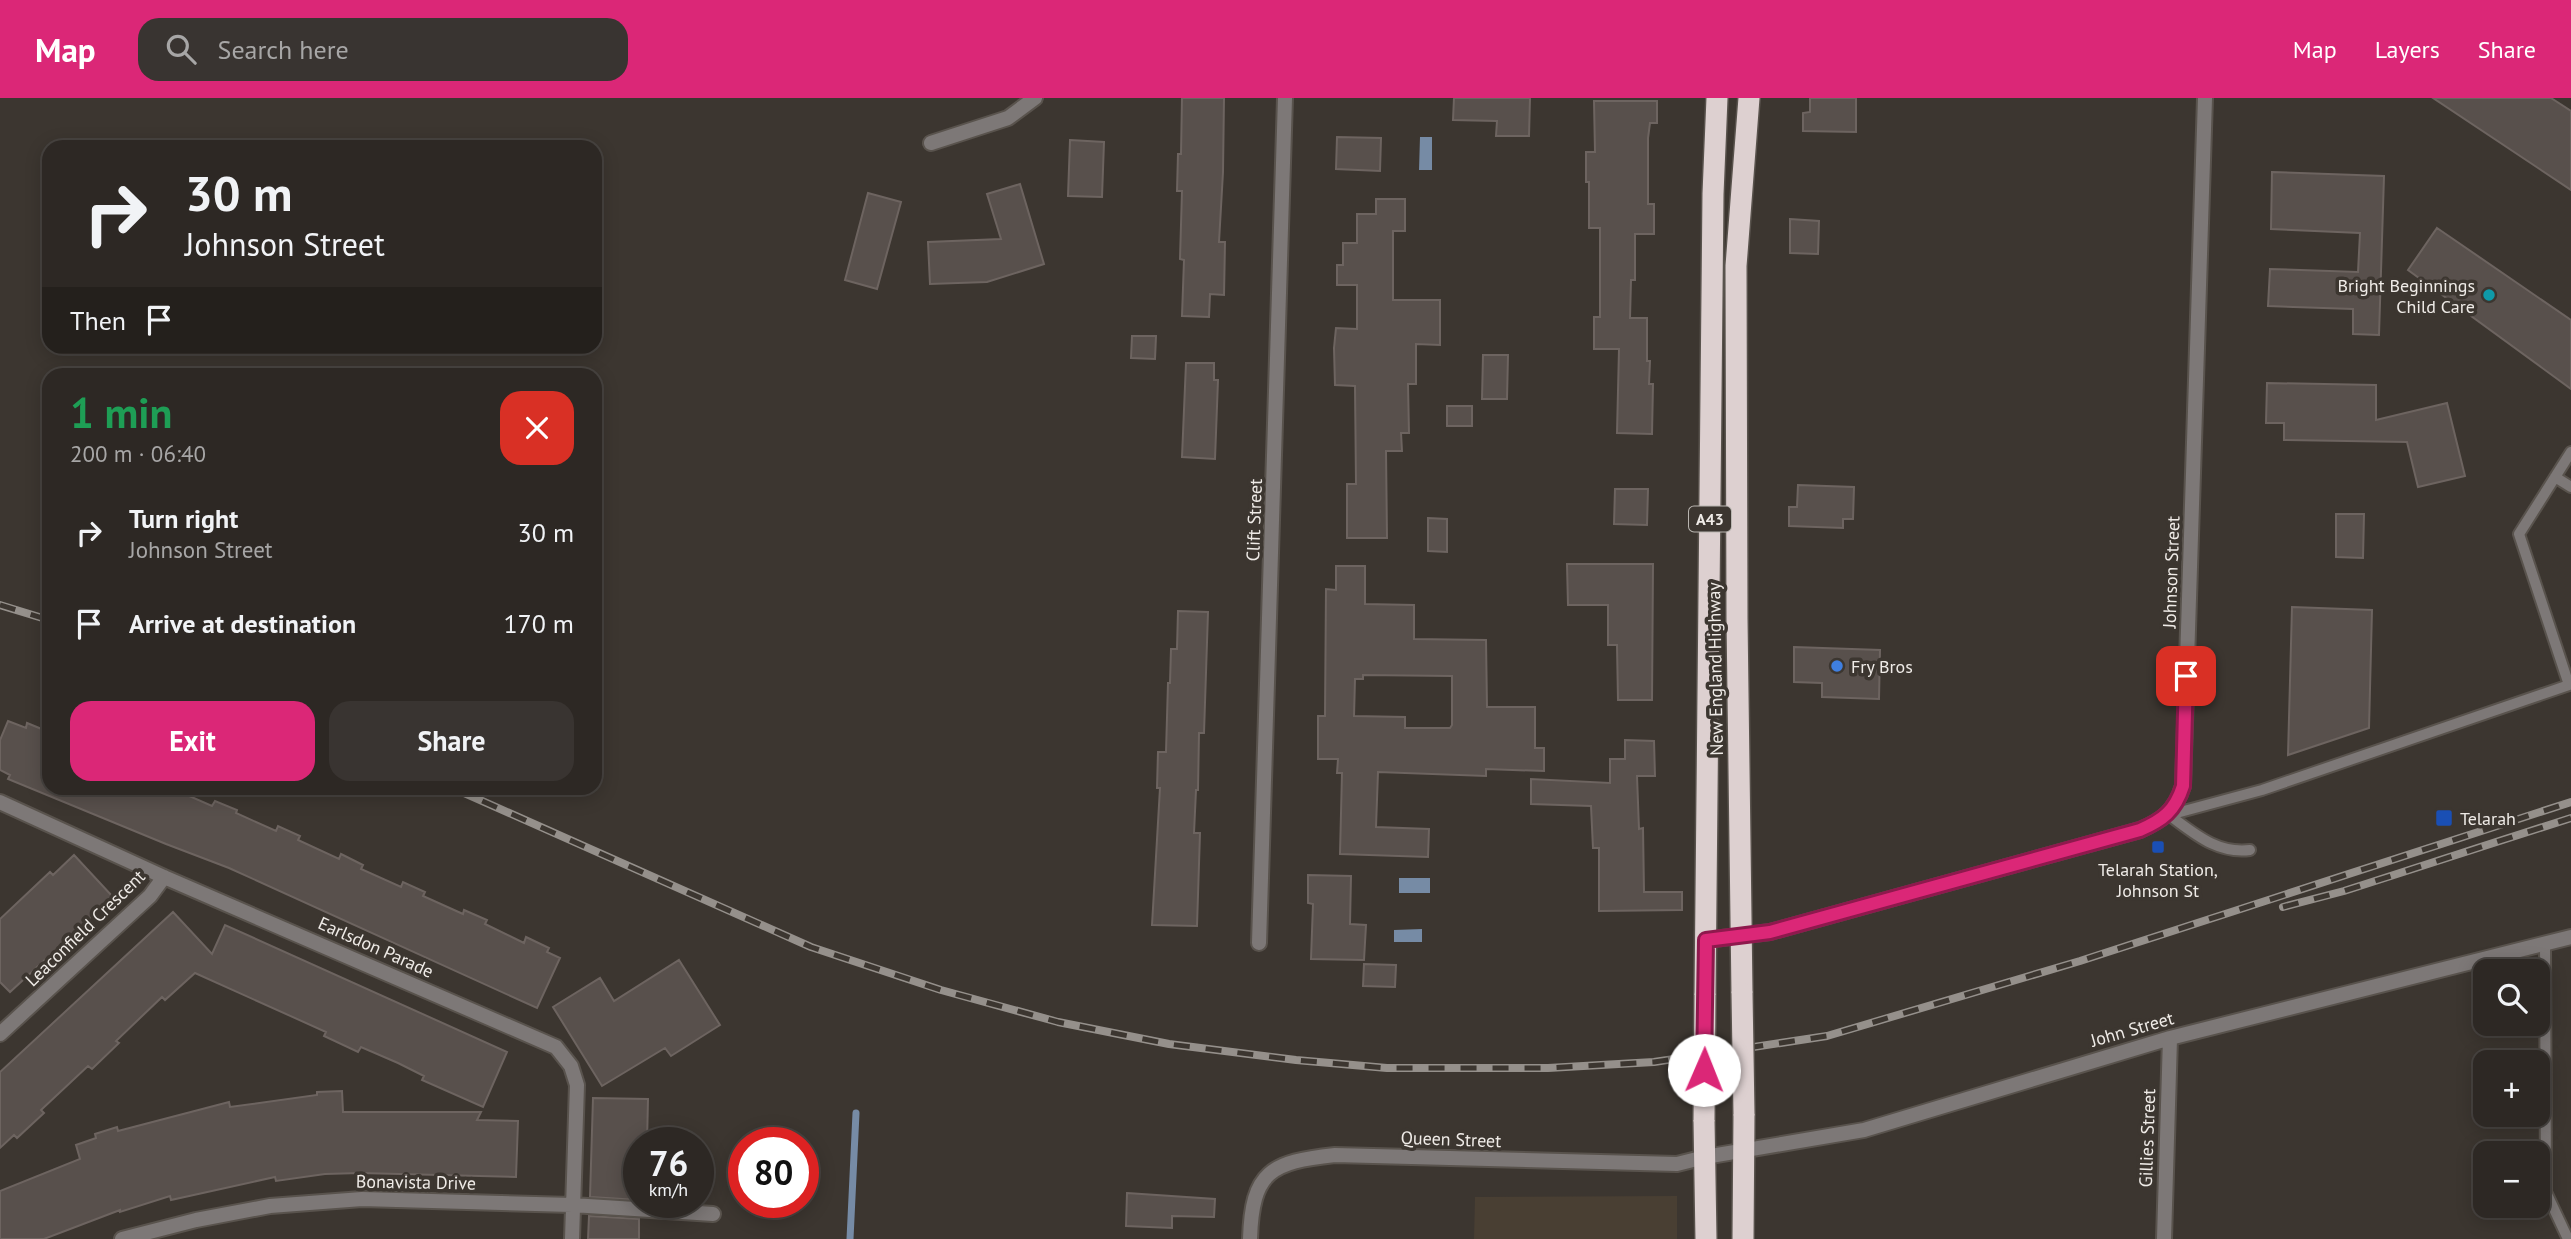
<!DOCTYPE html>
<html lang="en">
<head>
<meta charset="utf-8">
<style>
	:root { --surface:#2d2824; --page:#393431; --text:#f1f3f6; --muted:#a7a6a6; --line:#484441; --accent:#db2777 }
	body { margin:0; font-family:"PT Sans",sans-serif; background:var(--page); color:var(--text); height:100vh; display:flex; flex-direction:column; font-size:26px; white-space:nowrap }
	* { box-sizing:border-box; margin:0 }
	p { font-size:23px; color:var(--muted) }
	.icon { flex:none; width:38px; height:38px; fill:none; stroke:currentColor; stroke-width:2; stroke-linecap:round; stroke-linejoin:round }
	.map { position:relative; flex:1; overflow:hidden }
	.drawer { position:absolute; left:42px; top:270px; width:560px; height:427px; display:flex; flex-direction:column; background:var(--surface); border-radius:21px; box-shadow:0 4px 18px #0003,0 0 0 2px var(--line) }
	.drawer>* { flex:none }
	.hud { position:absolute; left:42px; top:42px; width:560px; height:214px; border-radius:21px; box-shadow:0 4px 18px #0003,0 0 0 2px var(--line); background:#2d2824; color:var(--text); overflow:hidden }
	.buttons { position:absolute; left:2473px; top:861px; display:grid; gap:14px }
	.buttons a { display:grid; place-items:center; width:77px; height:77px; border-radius:14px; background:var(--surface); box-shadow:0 4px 18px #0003,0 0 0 2px var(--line); font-size:35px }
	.speed { position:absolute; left:623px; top:1029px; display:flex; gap:14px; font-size:35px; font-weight:700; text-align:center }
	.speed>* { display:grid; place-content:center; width:91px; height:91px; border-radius:50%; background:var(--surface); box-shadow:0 4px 18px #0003,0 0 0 2px var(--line); line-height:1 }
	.speed small { font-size:18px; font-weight:400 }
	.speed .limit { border:10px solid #d22; background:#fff; color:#111 }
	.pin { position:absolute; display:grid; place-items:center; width:60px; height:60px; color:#fff; margin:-30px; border-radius:14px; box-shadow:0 4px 10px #0006 }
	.me { position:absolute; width:77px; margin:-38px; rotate:1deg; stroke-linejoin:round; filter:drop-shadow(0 0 5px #0008) }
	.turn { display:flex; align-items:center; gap:24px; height:147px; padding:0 28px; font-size:32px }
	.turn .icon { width:91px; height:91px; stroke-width:2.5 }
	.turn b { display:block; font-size:49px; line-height:60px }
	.then { display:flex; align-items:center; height:66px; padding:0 28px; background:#0003; gap:14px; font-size:26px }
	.round { display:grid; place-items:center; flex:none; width:74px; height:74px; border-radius:21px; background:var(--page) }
	.head { display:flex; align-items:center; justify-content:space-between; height:119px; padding:0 28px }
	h1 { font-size:42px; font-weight:700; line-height:52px; color:#1e9e55 }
	.button { display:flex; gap:14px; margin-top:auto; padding:14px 28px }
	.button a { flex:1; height:80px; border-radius:21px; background:var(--accent); color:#fff; font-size:28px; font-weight:700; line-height:80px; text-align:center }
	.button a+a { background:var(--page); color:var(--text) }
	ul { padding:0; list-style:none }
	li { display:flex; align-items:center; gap:21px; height:91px; padding:0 28px }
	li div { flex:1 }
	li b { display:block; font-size:26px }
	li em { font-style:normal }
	header { display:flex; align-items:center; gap:42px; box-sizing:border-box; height:98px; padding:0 35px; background:var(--accent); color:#fff }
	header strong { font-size:33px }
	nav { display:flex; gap:38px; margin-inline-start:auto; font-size:24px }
	.search { width:490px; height:63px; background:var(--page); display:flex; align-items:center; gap:18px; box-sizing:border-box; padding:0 24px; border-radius:21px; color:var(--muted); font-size:26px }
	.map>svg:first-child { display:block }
	.built { fill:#493f33 }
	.water { fill:#768ba5 }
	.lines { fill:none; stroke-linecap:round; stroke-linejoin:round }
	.stream { stroke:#768ba5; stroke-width:7 }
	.building { fill:#58504c; stroke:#6d6460; stroke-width:2; fill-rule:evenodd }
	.lane-casing { stroke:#59534d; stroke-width:14 }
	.street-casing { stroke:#59534d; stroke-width:18 }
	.highway-casing { stroke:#59534d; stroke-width:24 }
	.lane { stroke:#7d7877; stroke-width:10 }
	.street { stroke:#7d7877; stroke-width:14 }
	.highway { stroke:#ddd0d0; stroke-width:21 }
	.rail-casing { stroke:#95908b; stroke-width:8 }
	.rail { stroke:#3c3630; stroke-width:5; stroke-dasharray:16; stroke-linecap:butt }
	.highway-bridge-casing { stroke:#59534d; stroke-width:24; stroke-linecap:butt }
	.highway-bridge { stroke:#ddd0d0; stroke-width:21 }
	.route-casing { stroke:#8e194d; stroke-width:18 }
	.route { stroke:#db2777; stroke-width:12 }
	.culture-dot { fill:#0f9aa8; stroke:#3c3630; stroke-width:2.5 }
	.shop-dot { fill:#3f7fe0; stroke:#3c3630; stroke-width:2.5 }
	.transit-dot { fill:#1a4fb4; stroke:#3c3630; stroke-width:2.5 }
	.labels { text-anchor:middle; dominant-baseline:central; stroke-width:7; stroke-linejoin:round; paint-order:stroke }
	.shield { fill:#3c3630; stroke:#b9b5b0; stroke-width:2 }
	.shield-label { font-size:16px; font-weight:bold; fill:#efebe7 }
	.poi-label { font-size:18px; fill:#efebe7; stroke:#3c3630; text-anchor:start }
	.street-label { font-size:18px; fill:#efebe7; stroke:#3c3630 }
</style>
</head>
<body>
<header>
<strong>Map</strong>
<div class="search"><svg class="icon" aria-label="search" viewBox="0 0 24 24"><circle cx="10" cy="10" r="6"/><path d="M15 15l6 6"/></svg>Search here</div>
<nav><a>Map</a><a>Layers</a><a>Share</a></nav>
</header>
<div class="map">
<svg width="2571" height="1141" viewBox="0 0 2571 1141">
	<rect width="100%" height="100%" fill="#3c3630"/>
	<path class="built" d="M1677 1098V1141H1474L1475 1099Z"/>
	<path class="water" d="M1420 39H1432V72H1419Z
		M1399 780H1430V795H1399Z
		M1422 831V844H1394V832Z"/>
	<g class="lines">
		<path class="stream" d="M850 1141 856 1015"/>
	</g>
	<path class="building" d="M1182 0H1224L1223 74 1219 144H1225L1224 197 1210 196 1209 219 1182 218 1184 162 1180 161 1182 93H1177L1178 56H1181Z
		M1454 0H1530L1529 38H1496L1497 23 1453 22Z
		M1810 0H1856V34L1803 33V15L1810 14Z
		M2433 0H2551L2571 13V92Z
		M1594 3H1657V25H1650L1648 40V106H1654V136H1635V182H1631L1630 220H1647V263H1650L1649 286H1653L1652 336 1617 335 1619 251H1594V219H1600V130H1589V84H1586V54H1595Z
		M1337 39 1381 40 1380 73 1336 71Z
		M1070 42 1104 44 1102 99 1068 98Z
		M2272 74 2384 78 2379 237 2353 236V211L2268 208 2270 171 2358 174 2360 135 2271 131Z
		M1020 86 1044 166 987 184 930 186 928 144 1001 141 987 96Z
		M868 95 901 104 877 191 845 182Z
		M1376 101H1405V133H1393V202H1440V247L1416 246V286H1408L1409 335H1401L1402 353H1386L1387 440H1347V386H1356L1355 288 1335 287 1334 250 1336 230 1357 231V187H1337V167H1343V145H1357V116H1376Z
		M1790 121 1819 123 1818 156 1790 155Z
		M2437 130 2571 222V291L2408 172Z
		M1132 238H1156L1155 261 1131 260Z
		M1483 257H1508L1507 301H1482Z
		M1186 265H1214V282H1218L1215 361 1182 359Z
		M2267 285 2376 287V322L2447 305 2465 378 2418 389 2407 344 2284 342V325H2266Z
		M1447 308H1472V328H1447Z
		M1798 387 1854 389 1853 421H1843V430L1789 428V409H1797Z
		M1615 391H1648L1647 427 1614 426Z
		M2336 416H2364L2363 460 2336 459Z
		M1428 420 1447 421V454L1428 453Z
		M1567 466H1653L1652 602H1618L1617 547H1608V507H1568Z
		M1336 468H1365V506L1414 507V541L1486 542 1487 609H1535V650H1544V673L1486 671V678L1378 674 1376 729 1429 731 1428 759 1340 756 1342 675H1337L1338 661H1318V618H1325L1326 491 1336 492ZM1363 577 1452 578V627L1450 630H1405V619L1354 618 1355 581H1363Z
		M2292 509 2372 512 2369 630 2288 657Z
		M1178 513 1208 514 1204 635H1199L1198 692H1196L1194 735H1200L1197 828 1152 827 1160 690H1157L1158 654H1166L1168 585H1170L1171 551H1177Z
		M1794 549 1880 552 1879 601 1822 599V585L1794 584Z
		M8 623 26 630 27 625 49 634V690H171L212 708 215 703 237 712 236 715 276 733 278 728 300 738 298 742 339 761 341 756 363 767 361 771 401 789 403 784 425 794 423 798 463 816 464 812 487 822 485 826 524 845 526 839 549 850 547 854 560 860 537 910 229 770 166 746 8 681 10 677 0 672V642Z
		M1625 642 1654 643 1655 678H1637L1639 731 1643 730 1644 794H1682V812L1599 813V750H1593L1591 708 1531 706V681L1610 685V661H1625Z
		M74 757 113 799 10 894 0 884V821L50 774 53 777Z
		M1308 777 1351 778 1350 826 1366 827 1364 862 1311 861 1313 806 1308 805Z
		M173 814 212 856 225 827 507 954 483 1009 422 982 424 978 398 965 361 949 358 954 324 938 326 934 195 875 165 902 162 899 116 943 119 945 92 971 88 968 41 1012 44 1015 17 1040 14 1037 0 1050V974Z
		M679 862 720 927 671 958 665 950 602 988 553 909 600 880 614 903Z
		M1364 866 1396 867 1395 889 1363 888Z
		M342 993 343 1014H481L477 1022 518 1023 516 1079 360 1075 325 1076 276 1083 275 1079 171 1102 170 1098 120 1114V1112L44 1141H0V1093L80 1061 76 1047 96 1040 95 1036 117 1029 118 1033 229 1004 230 1009 317 997V994Z
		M593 1000 648 1001 647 1045H639V1102L590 1099Z
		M1127 1095 1215 1101 1214 1119 1172 1118V1130L1126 1128Z
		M589 1118 639 1121V1141H588Z"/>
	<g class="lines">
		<defs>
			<path id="lane" d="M2555 379 2571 389
				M2169 717 2262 692 2569 587 2519 436 2571 354
				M2169 717C2195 736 2217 756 2250 752
				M2545 845 2546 1094 2568 1141"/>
			<path id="street" d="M931 45 1008 20 1035 0
				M0 704 164 779 556 949 571 968 577 987 572 1141
				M1706 842 1770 834 2140 732C2163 722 2175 713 2183 688L2205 0
				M1259 845 1285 0
				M0 936 150 798 164 779
				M122 1141 196 1122 270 1108 362 1101 572 1107 713 1116
				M1250 1141C1252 1073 1271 1064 1335 1057L1677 1066 1705 1059 1864 1032 2170 940 2571 839
				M2164 1141 2170 940"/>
			<path id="highway" d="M1742 895 1737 521 1736 168 1749 0
				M1705 897 1713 96 1717 0
				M1704 1022 1706 1141
				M1743 1141 1744 1016"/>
		</defs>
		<use href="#lane" class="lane-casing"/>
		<use href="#street" class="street-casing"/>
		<use href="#highway" class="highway-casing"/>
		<use href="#lane" class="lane"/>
		<use href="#street" class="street"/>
		<use href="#highway" class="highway"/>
		<defs>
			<path id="rail" d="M0 507 49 522
				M453 690 811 849 941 892 1058 924 1169 946 1296 962 1387 970H1548L1654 964 1827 938 2080 863 2571 704
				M2283 809 2344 793 2571 720"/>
		</defs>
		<use href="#rail" class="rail-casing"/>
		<use href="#rail" class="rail"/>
		<defs>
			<path id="highway-bridge" d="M1742 895 1744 1016
				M1704 1022 1705 897"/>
		</defs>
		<use href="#highway-bridge" class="highway-bridge-casing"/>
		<use href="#highway-bridge" class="highway-bridge"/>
	</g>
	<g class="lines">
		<defs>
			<path id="route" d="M1704 972 1706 842 1770 834 2140 732C2163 722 2175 713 2183 688L2186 578"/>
		</defs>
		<use href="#route" class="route-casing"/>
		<use href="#route" class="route"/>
	</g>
	<circle class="culture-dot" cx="2489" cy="197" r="7"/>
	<circle class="shop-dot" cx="1837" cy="568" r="7"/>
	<g class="transit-dot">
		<rect x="2435" y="711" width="18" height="18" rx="3.5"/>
		<rect x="2151" y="742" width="14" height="14" rx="3.5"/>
	</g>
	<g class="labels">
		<rect class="shield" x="1689" y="408.5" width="42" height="25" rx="5"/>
		<g class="shield-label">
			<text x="1710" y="421">A43</text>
		</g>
		<g class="poi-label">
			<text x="2475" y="187" text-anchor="end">Bright Beginnings<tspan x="2475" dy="21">Child Care</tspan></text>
			<text x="1851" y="568">Fry Bros</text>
			<text x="2460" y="720">Telarah</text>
			<text x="2158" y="771" text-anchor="middle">Telarah Station,<tspan x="2158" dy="21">Johnson St</tspan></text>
		</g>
		<g class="street-label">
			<text transform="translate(1254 422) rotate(-88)">Clift Street</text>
			<text transform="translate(2171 474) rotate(-88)">Johnson Street</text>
			<text transform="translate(1715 571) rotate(-91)">New England Highway</text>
			<text transform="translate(85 830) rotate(-44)">Leaconfield Crescent</text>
			<text transform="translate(376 849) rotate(24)">Earlsdon Parade</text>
			<text transform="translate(2132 931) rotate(-16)">John Street</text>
			<text transform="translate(2147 1040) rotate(-88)">Gillies Street</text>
			<text transform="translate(1451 1041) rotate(2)">Queen Street</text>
			<text transform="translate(416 1084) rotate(1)">Bonavista Drive</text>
		</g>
	</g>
</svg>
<div class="buttons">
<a><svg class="icon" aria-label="search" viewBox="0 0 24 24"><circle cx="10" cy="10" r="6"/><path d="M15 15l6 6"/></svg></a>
<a>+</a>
<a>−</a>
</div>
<div class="speed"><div>76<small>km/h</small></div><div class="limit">80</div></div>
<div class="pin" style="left:2186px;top:578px;background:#d93025"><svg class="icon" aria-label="arrive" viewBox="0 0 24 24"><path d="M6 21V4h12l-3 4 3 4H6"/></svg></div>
<svg class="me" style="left:1704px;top:972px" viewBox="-20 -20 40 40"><circle r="19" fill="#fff"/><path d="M0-13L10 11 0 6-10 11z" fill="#db2777"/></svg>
<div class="hud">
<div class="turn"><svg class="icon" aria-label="right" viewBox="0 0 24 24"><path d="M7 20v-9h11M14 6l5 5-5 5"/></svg><div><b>30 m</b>Johnson Street</div></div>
<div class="then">Then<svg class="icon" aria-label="arrive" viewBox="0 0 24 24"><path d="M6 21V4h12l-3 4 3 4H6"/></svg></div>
</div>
<section class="drawer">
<div class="head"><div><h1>1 min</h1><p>200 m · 06:40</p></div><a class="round" style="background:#d93025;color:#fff"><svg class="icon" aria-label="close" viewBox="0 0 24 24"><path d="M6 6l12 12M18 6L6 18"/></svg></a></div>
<ul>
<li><svg class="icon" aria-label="right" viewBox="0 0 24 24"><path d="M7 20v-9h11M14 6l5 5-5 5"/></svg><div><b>Turn right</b><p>Johnson Street</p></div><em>30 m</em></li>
<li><svg class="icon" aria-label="arrive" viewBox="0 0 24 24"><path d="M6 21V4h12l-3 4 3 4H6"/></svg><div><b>Arrive at destination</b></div><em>170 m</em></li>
</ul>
<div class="button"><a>Exit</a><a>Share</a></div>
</section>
</div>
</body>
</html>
